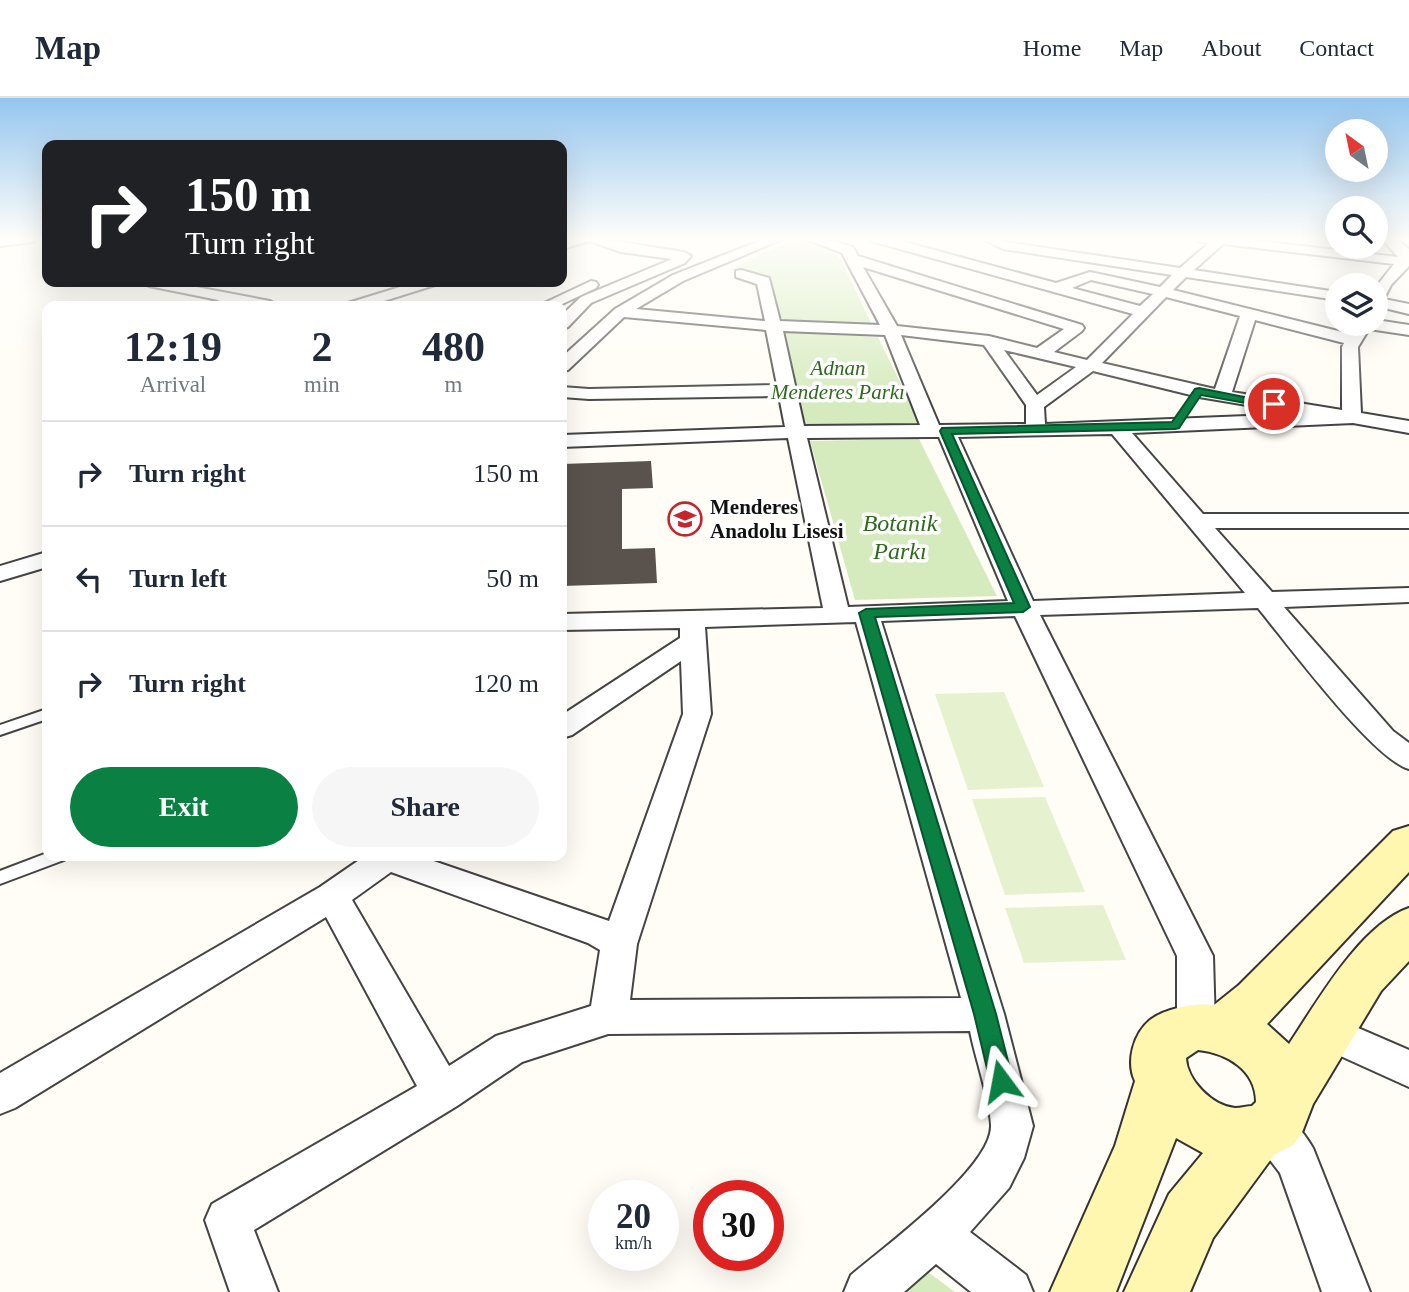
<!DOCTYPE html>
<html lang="en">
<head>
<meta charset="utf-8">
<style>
	:root { --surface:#fff; --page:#f6f6f7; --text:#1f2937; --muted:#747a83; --line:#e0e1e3; --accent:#0b8043 }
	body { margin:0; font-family:"Times New Roman",serif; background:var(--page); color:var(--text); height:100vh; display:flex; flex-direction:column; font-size:26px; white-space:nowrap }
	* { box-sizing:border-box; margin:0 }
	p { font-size:23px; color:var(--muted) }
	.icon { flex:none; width:38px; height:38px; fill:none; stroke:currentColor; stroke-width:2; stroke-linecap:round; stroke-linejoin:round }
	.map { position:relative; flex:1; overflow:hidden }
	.panel { position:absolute; left:42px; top:203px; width:525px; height:560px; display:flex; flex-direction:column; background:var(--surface); border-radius:14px; box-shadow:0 7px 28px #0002 }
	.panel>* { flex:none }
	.hud { position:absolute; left:42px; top:42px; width:525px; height:147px; border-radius:14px; box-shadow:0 7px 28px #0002; background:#202124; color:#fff; overflow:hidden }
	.needle { width:46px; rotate:327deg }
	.buttons { position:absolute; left:1325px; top:21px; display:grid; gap:14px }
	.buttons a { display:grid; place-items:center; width:63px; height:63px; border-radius:50%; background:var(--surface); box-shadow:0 7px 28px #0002; font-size:35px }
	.speed { position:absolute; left:588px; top:1082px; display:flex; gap:14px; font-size:35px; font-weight:700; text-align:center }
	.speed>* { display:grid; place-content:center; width:91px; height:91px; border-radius:50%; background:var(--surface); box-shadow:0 7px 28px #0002; line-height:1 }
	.speed small { font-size:18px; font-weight:400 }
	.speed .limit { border:10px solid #d22; background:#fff; color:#111 }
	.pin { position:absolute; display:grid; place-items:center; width:60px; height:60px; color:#fff; margin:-30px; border:4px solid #fff; border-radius:50%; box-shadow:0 2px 7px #0007 }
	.me { position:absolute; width:77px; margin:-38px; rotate:347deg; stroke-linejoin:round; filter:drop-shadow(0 0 5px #0008) }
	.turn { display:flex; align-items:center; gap:24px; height:147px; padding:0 28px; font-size:32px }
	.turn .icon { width:91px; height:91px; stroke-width:2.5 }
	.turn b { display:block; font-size:49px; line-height:60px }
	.eta { display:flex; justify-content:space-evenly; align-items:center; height:119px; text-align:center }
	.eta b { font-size:42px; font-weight:800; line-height:49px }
	.action { display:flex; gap:14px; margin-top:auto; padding:14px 28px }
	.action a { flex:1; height:80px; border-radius:42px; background:var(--accent); color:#fff; font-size:28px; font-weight:800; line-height:80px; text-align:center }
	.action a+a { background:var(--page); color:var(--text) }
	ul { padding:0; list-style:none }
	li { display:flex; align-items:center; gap:21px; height:105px; padding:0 28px; border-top:2px solid var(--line) }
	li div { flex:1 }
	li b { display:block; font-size:26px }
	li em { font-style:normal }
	header { display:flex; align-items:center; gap:42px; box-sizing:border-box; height:98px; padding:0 35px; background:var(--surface); border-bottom:2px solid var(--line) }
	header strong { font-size:33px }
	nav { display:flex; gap:38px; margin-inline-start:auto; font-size:24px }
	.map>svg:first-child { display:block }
	.green { fill:#d5ebbd }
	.pitch { fill:#e6f2cf }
	.building { fill:#5a524d }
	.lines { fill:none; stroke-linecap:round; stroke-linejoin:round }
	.lane-casing { stroke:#444; stroke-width:4 }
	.street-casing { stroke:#444; stroke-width:4 }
	.secondary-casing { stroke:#333; stroke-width:4 }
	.lane { fill:#fff; fill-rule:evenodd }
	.street { fill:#fff; fill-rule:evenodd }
	.secondary { fill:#fff6b0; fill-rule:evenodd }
	.route { fill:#0b8043; stroke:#07532c; stroke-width:2 }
	.labels { text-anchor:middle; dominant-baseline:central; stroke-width:7; stroke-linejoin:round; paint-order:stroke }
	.far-park-label { font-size:21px; font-style:italic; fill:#2f6b1f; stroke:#fff }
	.far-poi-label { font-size:21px; font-weight:bold; fill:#111; stroke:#fff; text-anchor:start }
	.park-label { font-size:24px; font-style:italic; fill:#2f6b1f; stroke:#fff }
</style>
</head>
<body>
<header>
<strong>Map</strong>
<nav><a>Home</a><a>Map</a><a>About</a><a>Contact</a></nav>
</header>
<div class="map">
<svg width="1409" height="1194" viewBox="0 0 1409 1194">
	<rect width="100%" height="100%" fill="#fffdf5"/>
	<path class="green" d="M800 141 831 151 841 162 873 229 779 225 770 181 730 172 762 155Z
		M784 234 878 239 920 325 799 327Z
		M919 341 997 498 855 502 810 343Z
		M924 1171 955 1194H897Z"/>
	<path class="pitch" d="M1004 594 1044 689 968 692 935 596Z
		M1045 699 1085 794 1005 797 972 701Z
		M1103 807 1126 862 1024 865 1005 810Z"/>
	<path class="building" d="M651 363 653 390 622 391V451L655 450 657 485 562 488 565 393H562V366Z"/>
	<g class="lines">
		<defs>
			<path id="lane" d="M234 198 238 200 237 202 211 208H199Z
				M47 611V621L0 637V627Z
				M47 755V758H66L64 762 0 786V773Z"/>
			<path id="street" d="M0 140H39L32 144 0 148Z
				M574 140C611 140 647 149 684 154L691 158 685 165 591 205 568 229 562 231V217L581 199 672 161 621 154 590 143 562 151V143Z
				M767 140H785L683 183 636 211 765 223 757 186 736 179V173L741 172 769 180 780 223 880 227 842 155 803 140H823L853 149 858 158 1082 227 1084 230 1082 233 1054 254 1087 262 1133 216 871 143 869 140H890L1056 185 1090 174 1160 189 1172 177 1003 151 982 140H999L1006 144 1180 170 1209 145 1198 143 1197 140H1234L1398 159 1381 140H1395L1409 151V168L1391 187 1384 201 1409 206V216L1376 208V189L1394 166 1223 146 1194 172 1337 194V202L1186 179 1173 192 1350 236 1356 226H1376V222L1409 227V237L1369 231 1358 249 1361 315 1409 323V335L1353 325 1132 335 1203 416H1409V430H1215L1272 494 1409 490V504L1284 509 1393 633 1409 645V671C1373 661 1286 544 1258 510L1040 517 1213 858 1215 928 1210 940 1196 945 1182 940 1177 928V858L1015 518 881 523 1004 916 1033 1028 1024 1060 1009 1090 970 1134 1026 1177 1033 1194H971L936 1166 904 1194H844L851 1177C883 1150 993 1069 991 1027 990 1002 975 959 970 933L608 936 522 964 457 1008 254 1132 278 1194H230L205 1122 212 1106 417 988 326 819 15 1010 0 1016V975L320 789 365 758H419L609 823 683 616 681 563 572 637 562 640V617L680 540V530L562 532V516L823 510 788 340 562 349V337L785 329 779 298 589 301 562 299V289L589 291 777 287 766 232 624 219 568 272 562 273V259L615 211 673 177ZM863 169 1064 231 1037 250 989 238 897 228ZM1091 182 1153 196 1140 208 1072 190ZM1166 199 1240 218 1215 291 1102 265ZM1255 222 1344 245 1342 249V312L1232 294ZM783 233 885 237 920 327 804 328ZM901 237 984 247 1026 307V326L939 327ZM1004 252 1076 269 1037 297ZM1093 273 1199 299 1300 316 1045 326 1044 309ZM1112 336 1245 495 1033 503 958 339ZM932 339H939L1008 503 848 509 807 340ZM856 524 961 900 630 902 637 846 711 616 705 529ZM391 774 588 845 600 852 591 908 496 938 449 968 352 802Z
				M591 183 596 184 598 187 596 190 558 208H538Z
				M142 184H170L270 203 278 208H248L149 188Z
				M416 184H437L435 187 368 208H345L348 205Z
				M47 454V469L0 483V468Z
				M1328 917 1409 952V989L1314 946 1308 934 1314 922Z
				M1271 1010C1291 1018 1302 1032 1313 1050L1370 1194H1322L1280 1075 1256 1044 1250 1030 1256 1016Z"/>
			<path id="secondary" d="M1409 728V774L1267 926 1289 946C1317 904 1360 827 1409 810V863L1381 893 1313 1006 1301 1037 1293 1047 1274 1057 1213 1140 1190 1194H1124L1169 1096 1203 1055 1176 1040 1116 1194H1050L1115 1048 1135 983C1126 964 1133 936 1150 922 1164 911 1197 904 1214 907L1239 887 1393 733ZM1198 952C1227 955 1256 972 1256 1004L1252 1008C1247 1008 1241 1010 1235 1010 1212 1008 1187 982 1186 960Z"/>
		</defs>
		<use href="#lane" class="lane-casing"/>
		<use href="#street" class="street-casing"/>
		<use href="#secondary" class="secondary-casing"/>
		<use href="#lane" class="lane"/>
		<use href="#street" class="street"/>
		<use href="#secondary" class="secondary"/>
	</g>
	<linearGradient id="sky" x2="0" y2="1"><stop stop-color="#95c6ee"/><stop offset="0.46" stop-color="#fffefa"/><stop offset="1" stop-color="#fffefa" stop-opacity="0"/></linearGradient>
	<rect width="1409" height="307" fill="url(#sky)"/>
	<path class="route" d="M1199 290 1279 306 1274 310 1201 297 1179 330 1175 331 952 336 1030 509 1023 514 875 519 996 916 1013 983 1010 991 1001 994 993 991 990 983 974 916 859 515 866 511 1014 505 940 333 942 330 1172 324 1195 291Z"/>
	<defs>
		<symbol id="school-ring" viewBox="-11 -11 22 22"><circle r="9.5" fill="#fff" stroke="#c4262e" stroke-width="1.5"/><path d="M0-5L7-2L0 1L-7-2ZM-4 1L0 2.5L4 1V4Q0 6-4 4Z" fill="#c4262e"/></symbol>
	</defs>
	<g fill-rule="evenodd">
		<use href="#school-ring" x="666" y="402" width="38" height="38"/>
	</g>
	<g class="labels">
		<g class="far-park-label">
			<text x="838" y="270">Adnan<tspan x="838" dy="24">Menderes Parkı</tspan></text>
		</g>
		<g class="far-poi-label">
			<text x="710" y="409">Menderes<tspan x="710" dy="24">Anadolu Lisesi</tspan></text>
		</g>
		<g class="park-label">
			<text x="900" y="425">Botanik<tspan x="900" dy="28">Parkı</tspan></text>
		</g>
	</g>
</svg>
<div class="buttons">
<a><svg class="needle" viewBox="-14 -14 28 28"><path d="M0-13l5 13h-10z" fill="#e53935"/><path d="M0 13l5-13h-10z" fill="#747a83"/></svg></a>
<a><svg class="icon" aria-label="search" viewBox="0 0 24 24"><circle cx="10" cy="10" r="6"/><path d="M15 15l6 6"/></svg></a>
<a><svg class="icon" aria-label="layers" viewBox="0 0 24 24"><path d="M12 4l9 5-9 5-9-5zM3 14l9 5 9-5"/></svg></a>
</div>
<div class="speed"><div>20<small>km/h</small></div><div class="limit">30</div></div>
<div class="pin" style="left:1274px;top:306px;background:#d93025"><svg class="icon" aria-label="arrive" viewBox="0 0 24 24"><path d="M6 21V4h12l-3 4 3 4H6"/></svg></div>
<svg class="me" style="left:1001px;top:983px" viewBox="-20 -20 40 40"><path d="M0-17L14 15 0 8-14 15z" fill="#0b8043" stroke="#fff" stroke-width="4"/></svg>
<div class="hud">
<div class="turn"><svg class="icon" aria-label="right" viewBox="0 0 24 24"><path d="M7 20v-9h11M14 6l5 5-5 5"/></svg><div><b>150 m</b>Turn right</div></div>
</div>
<section class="panel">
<div class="eta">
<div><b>12:19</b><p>Arrival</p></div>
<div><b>2</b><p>min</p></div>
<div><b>480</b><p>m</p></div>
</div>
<ul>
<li><svg class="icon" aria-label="right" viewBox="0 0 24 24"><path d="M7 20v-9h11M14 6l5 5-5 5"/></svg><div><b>Turn right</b></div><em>150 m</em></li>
<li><svg class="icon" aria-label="left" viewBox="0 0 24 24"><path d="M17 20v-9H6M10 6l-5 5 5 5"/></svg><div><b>Turn left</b></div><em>50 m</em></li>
<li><svg class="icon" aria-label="right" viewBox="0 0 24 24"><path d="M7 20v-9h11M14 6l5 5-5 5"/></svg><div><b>Turn right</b></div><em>120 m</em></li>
</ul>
<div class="action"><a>Exit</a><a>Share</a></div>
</section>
</div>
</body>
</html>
